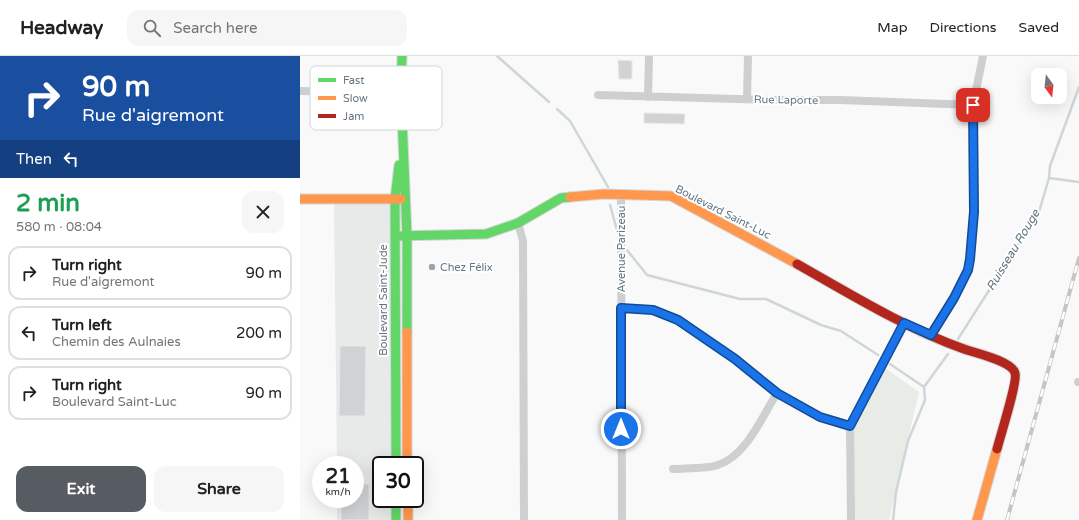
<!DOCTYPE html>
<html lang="en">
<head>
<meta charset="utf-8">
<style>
	:root { --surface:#fff; --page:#f6f6f6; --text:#202124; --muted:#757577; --line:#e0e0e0; --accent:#565c61 }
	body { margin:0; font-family:"Varela Round",sans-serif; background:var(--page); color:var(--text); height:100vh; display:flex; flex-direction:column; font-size:15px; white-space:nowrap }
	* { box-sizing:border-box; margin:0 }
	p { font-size:13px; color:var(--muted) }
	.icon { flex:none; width:22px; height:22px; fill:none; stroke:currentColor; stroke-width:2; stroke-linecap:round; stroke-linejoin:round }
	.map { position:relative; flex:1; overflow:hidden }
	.drawer { display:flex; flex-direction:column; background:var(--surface); width:300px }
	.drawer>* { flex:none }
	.guide { background:#1a4fa0; color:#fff; overflow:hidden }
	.needle { width:26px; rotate:165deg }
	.tools { position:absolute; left:731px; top:12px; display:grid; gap:8px }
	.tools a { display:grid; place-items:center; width:36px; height:36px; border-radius:8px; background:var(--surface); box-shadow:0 4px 16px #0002; font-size:20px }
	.speed { position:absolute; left:12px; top:400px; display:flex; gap:8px; font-size:20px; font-weight:700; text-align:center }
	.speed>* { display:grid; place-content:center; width:52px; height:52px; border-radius:50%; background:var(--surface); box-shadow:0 4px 16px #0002; line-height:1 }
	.speed small { font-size:10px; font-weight:400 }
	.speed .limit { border:2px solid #111; border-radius:6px; background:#fff; color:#111 }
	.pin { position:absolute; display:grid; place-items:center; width:34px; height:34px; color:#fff; margin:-17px; border-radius:8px; box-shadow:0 2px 6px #0006 }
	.me { position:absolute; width:44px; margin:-22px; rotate:0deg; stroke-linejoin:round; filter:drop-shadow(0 0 3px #0008) }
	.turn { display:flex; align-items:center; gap:14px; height:84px; padding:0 16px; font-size:18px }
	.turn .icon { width:52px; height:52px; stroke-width:2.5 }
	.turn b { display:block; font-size:28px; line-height:34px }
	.then { display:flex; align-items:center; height:38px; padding:0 16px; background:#0003; gap:8px; font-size:15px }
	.round { display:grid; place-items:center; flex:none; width:42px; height:42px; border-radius:12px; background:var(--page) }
	.headline { display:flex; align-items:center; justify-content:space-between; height:68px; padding:0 16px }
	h1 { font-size:24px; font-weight:700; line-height:30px; color:#1e9e55 }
	.action { display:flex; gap:8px; margin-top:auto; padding:8px 16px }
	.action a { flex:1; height:46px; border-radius:12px; background:var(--accent); color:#fff; font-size:16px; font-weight:700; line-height:46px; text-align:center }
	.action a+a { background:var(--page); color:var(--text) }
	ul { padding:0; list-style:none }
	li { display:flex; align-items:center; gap:12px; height:54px; margin:0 8px 6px; padding:0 8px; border:2px solid var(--line); border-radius:12px }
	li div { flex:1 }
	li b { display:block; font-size:15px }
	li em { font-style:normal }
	header { display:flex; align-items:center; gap:24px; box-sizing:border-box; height:56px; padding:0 20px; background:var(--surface); border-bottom:1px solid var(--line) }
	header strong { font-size:19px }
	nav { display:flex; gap:22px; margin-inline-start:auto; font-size:14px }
	.search { width:280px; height:36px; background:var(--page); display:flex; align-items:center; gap:10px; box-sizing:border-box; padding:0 14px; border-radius:12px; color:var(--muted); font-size:15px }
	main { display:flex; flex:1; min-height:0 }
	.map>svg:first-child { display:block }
	.built { fill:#e8e9e9 }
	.green { fill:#e8ebe6 }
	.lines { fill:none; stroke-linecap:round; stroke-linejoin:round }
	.stream { stroke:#ced6d9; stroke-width:2.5 }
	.building { fill:#d0d2d3; stroke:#e8e8e8 }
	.fast-casing { stroke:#d5d6d7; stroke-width:11 }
	.slow-casing { stroke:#d5d6d7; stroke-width:11 }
	.jam-casing { stroke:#d5d6d7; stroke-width:11 }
	.street { stroke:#cecfd0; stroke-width:8 }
	.fast { stroke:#63d668; stroke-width:9 }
	.slow { stroke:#ff974d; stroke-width:9 }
	.jam { stroke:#b3261e; stroke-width:9 }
	.rail-casing { stroke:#c3c5c6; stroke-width:4 }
	.rail { stroke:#fff; stroke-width:2.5; stroke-dasharray:8; stroke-linecap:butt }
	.route-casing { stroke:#114b97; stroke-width:10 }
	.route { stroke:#1a73e8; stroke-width:7 }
	.poi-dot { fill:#99a4ac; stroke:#fff; stroke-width:1.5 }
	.labels { text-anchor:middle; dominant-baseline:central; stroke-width:4; stroke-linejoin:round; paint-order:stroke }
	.street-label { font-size:11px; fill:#657683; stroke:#fff }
	.poi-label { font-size:11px; fill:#657683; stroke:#fff; text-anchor:start }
	.water-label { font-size:12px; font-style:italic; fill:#60757c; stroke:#fff }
	.key { fill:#fff; stroke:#d1d6da; stroke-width:1 }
	.key-label { font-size:11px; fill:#657683 }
</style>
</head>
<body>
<header>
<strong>Headway</strong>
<div class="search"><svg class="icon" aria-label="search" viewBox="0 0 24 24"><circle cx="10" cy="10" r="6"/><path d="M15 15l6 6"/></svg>Search here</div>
<nav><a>Map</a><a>Directions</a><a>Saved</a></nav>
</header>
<main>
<section class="drawer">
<div class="guide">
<div class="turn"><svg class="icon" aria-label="right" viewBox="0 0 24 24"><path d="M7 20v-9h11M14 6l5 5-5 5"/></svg><div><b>90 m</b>Rue d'aigremont</div></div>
<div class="then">Then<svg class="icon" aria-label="left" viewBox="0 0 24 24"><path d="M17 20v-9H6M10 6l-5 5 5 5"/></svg></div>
</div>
<div class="headline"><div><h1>2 min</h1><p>580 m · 08:04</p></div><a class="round"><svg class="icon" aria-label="close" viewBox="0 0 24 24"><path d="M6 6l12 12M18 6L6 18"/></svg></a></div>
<ul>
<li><svg class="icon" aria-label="right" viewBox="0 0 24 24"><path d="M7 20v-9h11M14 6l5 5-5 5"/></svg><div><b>Turn right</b><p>Rue d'aigremont</p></div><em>90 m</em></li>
<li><svg class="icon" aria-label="left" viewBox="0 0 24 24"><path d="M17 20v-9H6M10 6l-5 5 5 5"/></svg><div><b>Turn left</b><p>Chemin des Aulnaies</p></div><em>200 m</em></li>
<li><svg class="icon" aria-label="right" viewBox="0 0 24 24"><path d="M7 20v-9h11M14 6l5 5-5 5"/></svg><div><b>Turn right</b><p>Boulevard Saint-Luc</p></div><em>90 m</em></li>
</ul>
<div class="action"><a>Exit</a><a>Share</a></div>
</section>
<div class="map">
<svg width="779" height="464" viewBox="0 0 779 464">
	<rect width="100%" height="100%" fill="#f9f9f9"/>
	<path class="built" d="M93 144 94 409H81V443H94V464H37V443H55V409H37L34 145Z"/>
	<path class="green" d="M581 309 619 336 589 464H555L550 370Z"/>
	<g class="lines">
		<path class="stream" d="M197 0 249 46
			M257 53 270 65 308 131
			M749 122 779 126
			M310 149 318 178
			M327 194 347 219 440 243H466L521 269 541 275 578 299
			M658 283 739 156 749 122 750 110 779 31
			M590 308 624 331
			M593 464 596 436 608 385 625 344 624 331 648 298"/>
	</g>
	<path class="building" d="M318 4 332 5V23H319Z
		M344 57 385 58 384 68 344 67Z
		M40 290H66L65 360H39Z
		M55 428H69V464H41V443H55Z"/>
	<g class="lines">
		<defs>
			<path id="fast" d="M102 0 101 37 107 180V276
				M95 180 186 178 218 167 261 142 270 141
				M96 409 95 143 99 109
				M96 443V464"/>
			<path id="slow" d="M270 141 304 138 371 140 497 208
				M0 143H101
				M107 276V409
				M108 443V464
				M677 464 697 393"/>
			<path id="jam" d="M497 208C550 238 607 273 664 293 675 297 712 305 715 317 718 325 700 381 697 393"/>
		</defs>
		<use href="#fast" class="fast-casing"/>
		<use href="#slow" class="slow-casing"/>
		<use href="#jam" class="jam-casing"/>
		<path class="street" d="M0 35 101 37
			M298 39 471 44H540L673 49
			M348 41 349 0
			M447 43 448 0
			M321 139 322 464
			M218 167 223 185 224 464
			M321 252 353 253 378 264 435 303 477 337 520 361 550 370
			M631 279 654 242 668 214 672 192 674 156 673 49 683 0
			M778 326H779
			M373 413C385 412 407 413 418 409 446 400 462 361 477 337
			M551 464 550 370 604 267"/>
		<use href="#fast" class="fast"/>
		<use href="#slow" class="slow"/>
		<use href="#jam" class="jam"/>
		<defs>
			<path id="rail" d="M707 464 779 202"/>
		</defs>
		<use href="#rail" class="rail-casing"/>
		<use href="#rail" class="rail"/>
	</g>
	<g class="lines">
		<defs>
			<path id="route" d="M321 373V252L353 254 378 264 435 303 477 337 520 361 550 370 604 267 631 279 654 242 668 214 670 203 674 156 673 49"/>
		</defs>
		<use href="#route" class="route-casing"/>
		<use href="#route" class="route"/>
	</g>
	<circle class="poi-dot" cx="132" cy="211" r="4"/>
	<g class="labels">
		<g class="street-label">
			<text transform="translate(486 44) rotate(1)">Rue Laporte</text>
			<text transform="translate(423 156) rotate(27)">Boulevard Saint-Luc</text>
			<text transform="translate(321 193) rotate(-90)">Avenue Parizeau</text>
			<text transform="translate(83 244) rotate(-90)">Boulevard Saint-Jude</text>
		</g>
		<g class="poi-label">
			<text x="140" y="211">Chez Félix</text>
		</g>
		<g class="water-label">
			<text transform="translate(713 194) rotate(-59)">Ruisseau Rouge</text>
		</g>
	</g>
	<rect x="10" y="10" width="132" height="64" rx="6" class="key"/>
	<rect x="18" y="22" width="18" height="4" fill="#63d668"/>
	<rect x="18" y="40" width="18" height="4" fill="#ff974d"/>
	<rect x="18" y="58" width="18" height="4" fill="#b3261e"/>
	<g class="key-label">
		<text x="43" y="28">Fast</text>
		<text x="43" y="46">Slow</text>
		<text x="43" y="64">Jam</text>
	</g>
</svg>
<div class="tools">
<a><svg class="needle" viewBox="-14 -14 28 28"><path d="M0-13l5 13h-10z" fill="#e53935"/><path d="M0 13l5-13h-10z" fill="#757577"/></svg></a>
</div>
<div class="speed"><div>21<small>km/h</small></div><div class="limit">30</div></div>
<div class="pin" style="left:673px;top:49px;background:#d93025"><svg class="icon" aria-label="arrive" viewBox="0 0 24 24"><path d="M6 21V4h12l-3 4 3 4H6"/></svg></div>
<svg class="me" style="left:321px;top:373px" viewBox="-20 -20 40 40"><circle r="17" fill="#1a73e8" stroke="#fff" stroke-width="3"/><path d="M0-11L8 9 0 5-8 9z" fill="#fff"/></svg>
</div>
</main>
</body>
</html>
